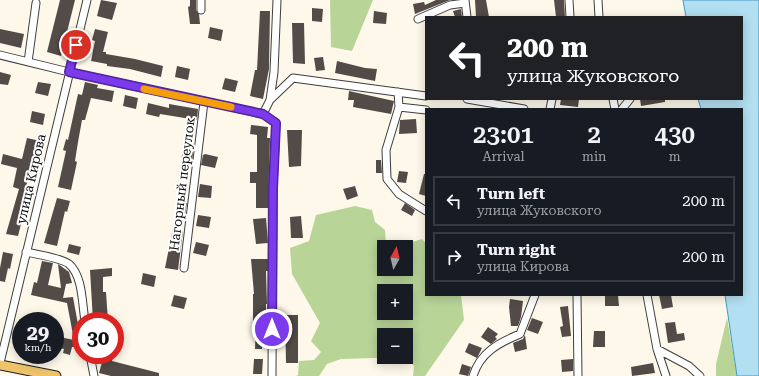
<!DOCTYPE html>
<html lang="en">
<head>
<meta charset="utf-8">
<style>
	:root { --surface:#171b24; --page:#242831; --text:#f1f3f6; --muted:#9ea1a6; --line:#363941 }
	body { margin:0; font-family:"Roboto Serif",serif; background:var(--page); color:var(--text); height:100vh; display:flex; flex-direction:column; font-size:15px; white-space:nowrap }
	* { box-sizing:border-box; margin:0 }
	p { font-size:13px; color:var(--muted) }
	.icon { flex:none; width:22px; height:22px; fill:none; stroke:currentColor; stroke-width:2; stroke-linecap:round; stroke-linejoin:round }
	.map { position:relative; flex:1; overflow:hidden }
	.details { position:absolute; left:425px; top:108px; width:318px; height:188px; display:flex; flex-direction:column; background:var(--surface); border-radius:0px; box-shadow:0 2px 10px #0003 }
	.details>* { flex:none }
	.banner { position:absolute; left:425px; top:16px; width:318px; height:84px; border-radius:0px; box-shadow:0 2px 10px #0003; background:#202124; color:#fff; overflow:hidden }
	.needle { width:26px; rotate:8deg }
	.buttons { position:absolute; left:377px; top:240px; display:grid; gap:8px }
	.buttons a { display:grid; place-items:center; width:36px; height:36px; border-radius:0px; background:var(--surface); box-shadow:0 2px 10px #0003; font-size:20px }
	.speed { position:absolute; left:12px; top:312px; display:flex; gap:8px; font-size:20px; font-weight:700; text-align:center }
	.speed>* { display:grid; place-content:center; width:52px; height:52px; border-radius:50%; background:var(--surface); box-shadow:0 2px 10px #0003; line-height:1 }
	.speed small { font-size:10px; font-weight:400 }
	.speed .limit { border:6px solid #d22; background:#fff; color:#111 }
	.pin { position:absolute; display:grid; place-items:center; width:34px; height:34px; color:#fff; margin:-17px; border:2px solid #fff; border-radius:50%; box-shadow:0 1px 4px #0007 }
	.me { position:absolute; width:44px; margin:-22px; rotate:0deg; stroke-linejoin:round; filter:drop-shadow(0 0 3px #0008) }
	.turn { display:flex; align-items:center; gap:14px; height:84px; padding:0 16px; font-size:18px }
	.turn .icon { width:52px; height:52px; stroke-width:2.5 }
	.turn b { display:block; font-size:28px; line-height:34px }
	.eta { display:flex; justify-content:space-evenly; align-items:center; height:68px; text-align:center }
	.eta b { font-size:24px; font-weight:600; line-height:28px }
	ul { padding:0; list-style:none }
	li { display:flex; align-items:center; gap:12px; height:50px; margin:0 8px 6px; padding:0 8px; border:2px solid var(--line); border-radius:0px }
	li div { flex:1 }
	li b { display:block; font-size:15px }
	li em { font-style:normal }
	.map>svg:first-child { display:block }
	.forest { fill:#b8d497; fill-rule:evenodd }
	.water { fill:#b2dff1; stroke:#3f99c3 }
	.building { fill:#524b48 }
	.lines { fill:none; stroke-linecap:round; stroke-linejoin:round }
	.minor-casing { stroke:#3e3e3e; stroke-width:9 }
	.major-casing { stroke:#1c1c1c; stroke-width:11 }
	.minor { stroke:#fff; stroke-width:7 }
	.major { stroke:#eec369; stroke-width:9 }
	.route-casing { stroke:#51269a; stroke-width:10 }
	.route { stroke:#7c3aed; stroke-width:7 }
	.slow { stroke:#f59e0b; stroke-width:7 }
	.labels { text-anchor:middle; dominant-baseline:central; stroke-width:4; stroke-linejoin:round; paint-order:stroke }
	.street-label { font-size:13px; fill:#0b0b0b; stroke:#fff }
</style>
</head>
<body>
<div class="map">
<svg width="759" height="376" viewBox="0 0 759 376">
	<rect width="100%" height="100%" fill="#fef8ea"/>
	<path class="forest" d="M330 0H373L352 51 331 47Z
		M355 206 372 210 375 222 385 230 386 247H384V269H406V248L409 243 422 239 426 244V295H461L464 320 425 376H413L414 366 407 357 341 359 327 364 319 376H296L298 375 299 361 314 360 321 352 311 341 320 323 292 274 290 248 309 241 316 215ZM384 291H406V313H384ZM384 335H406V357H384Z
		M727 318 737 376H716V364Z"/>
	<path class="water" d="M683 0H759V376H737L725 295H742V109H701L698 99H742V17H686Z"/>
	<path class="building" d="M60 0H75L61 56 47 52Z
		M101 0 117 3 112 20 97 16Z
		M190 0H196V10L199 14 200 24H190L188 7 190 6Z
		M436 0H450L415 14 413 4 424 2 425 5Z
		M475 0H486L489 17H476Z
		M554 0H564L565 17H556Z
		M312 8 323 9 322 22 312 21Z
		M461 9 462 17H455L453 11Z
		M260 11H270L269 69 263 99 250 96 255 70H257Z
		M374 11 387 13 386 24 373 23Z
		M292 23H304L305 64 293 63Z
		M210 27 223 30 221 41 208 38Z
		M0 29 24 34 21 48 0 43Z
		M95 29 108 32 103 52H106V54L135 59 163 66 161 77 130 69 107 66V64L91 61 95 41 92 40Z
		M323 57 325 70 316 71 314 58Z
		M337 61 365 68 377 69 375 81 335 73Z
		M177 66 190 69 188 80 175 77Z
		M0 72 11 75 8 85 0 84Z
		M225 78 238 81 235 92 222 89Z
		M38 82 51 84 48 96 35 93Z
		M85 82 98 85 97 88 114 91 112 102 91 98 85 120H82L78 142 75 161 77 162 71 190 58 187 66 151 63 150 66 139 68 140 78 94 82 95Z
		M349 91 394 101 391 114 353 107 354 100H348Z
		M125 95 138 98 136 109 123 106Z
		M561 99H579L578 107 560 105Z
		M640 99H665V102L641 106Z
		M148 103 169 108V104L198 109 197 120 160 114 159 117 146 114Z
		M32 111 45 114 43 125 30 122Z
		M416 119 417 133 399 134 400 120Z
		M251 125 268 127 267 138H270L268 208H256V183H250V172H257V135L250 134Z
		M287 130H302L301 166 289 167Z
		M27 138 40 141 31 175H29L24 195 28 196 18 236 6 234 19 189 13 187 17 168 1 164 3 154 22 159Z
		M183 150 193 152 192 164 181 161Z
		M205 154 218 157 215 168 201 165 203 155Z
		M376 160H381L382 173H376Z
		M399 171 408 172 406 183 397 182Z
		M424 174H426V196L419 194Z
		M200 184 212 186 211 198 198 197Z
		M355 186 358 196 347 200 343 189Z
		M57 198 70 201 67 212 65 211 57 246 44 243Z
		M178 201 187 203 185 214 176 212Z
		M405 203 415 210 412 216 401 210Z
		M198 215 211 217 209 228 196 226Z
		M301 216 303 238H291L290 217Z
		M266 218 268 243 256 244 253 219Z
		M173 228 183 231 178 270 165 268Z
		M196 242 209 245 206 256 193 253Z
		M69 244 81 247 79 255 67 252Z
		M3 252 13 254 10 269 8 268 5 282 0 281V268Z
		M251 259H268V271H266L267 304H266V322H263L262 349H255L256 322H253V294H254Z
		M42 261 53 263 48 285 61 288 58 264 69 272 72 283 66 284 63 298 73 297 81 341V346L72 347 70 355 63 353 64 349 55 347V336L74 340 67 303 31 295 34 282 37 283Z
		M112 268V276L103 277V292H106L108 321H93L90 270Z
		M143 273 156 276 154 287 141 284Z
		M174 295 187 298 184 309 171 306Z
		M605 295H618L619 306H605Z
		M659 295H671L673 307 662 309Z
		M510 299 523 301 521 317 518 326H511L509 307Z
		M568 306 571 336 562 337 560 327 563 326 560 307Z
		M285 315H298V363H286Z
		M532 318 543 322 538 334 527 330Z
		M675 322 677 334 684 333 685 340 668 343 665 323Z
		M488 327 498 334 495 337 497 339 491 344 481 337Z
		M594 331H605V347H593Z
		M525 335 527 349 515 352 513 343 523 339Z
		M469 343 482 348 477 358 465 352Z
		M104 355H112V361L159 373V376H111L99 373Z
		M254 359H263L262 374H253Z
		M573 359V371L562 372 561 360Z
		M653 363 655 373 632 376 631 367Z
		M462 364 471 367 468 376 459 374Z"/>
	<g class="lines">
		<defs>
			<path id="minor" d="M201 0V10
				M465 0 467 17
				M569 0 570 17
				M598 0 599 17
				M418 19 450 5 465 3
				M0 55 69 72 263 114
				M28 62 36 3
				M398 92 399 107 386 150 387 179 399 194 426 211
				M467 99 524 109
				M613 99 615 109
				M270 100 293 78 426 96
				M399 107 426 110
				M550 109 552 99
				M622 109 630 99
				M26 252C36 254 61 258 69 264 83 276 82 304 85 321
				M184 268 204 102
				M577 295 578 376
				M647 295 657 349 666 376
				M657 349 689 366 700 376
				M90 355 94 376
				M0 363 87 0
				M272 376 273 188 276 123 263 114 270 100 274 72 277 0
				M473 376C480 353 498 343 520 334L535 295"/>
			<path id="major" d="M0 365 56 376"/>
		</defs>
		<use href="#minor" class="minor-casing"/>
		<use href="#major" class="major-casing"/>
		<use href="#minor" class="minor"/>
		<use href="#major" class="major"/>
	</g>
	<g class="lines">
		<defs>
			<path id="route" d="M76 45 69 72 263 114 276 123 273 188 272 329"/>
		</defs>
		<use href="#route" class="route-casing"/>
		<use href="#route" class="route"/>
		<path class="slow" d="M144 89 231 107"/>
	</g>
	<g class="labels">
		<g class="street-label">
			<text transform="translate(31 179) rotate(-77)">улица Кирова</text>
			<text transform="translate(182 184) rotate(-83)">Нагорный переулок</text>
		</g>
	</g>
</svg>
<div class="buttons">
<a><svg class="needle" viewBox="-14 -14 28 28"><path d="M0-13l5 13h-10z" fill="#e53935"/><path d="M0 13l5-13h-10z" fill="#9ea1a6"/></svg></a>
<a>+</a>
<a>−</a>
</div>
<div class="speed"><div>29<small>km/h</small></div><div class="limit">30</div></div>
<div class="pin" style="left:76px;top:45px;background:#d93025"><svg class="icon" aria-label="arrive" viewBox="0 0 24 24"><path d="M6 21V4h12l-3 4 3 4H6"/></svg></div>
<svg class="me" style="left:272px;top:329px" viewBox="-20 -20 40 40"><circle r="17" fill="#7c3aed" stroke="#fff" stroke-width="3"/><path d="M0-11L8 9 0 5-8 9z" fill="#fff"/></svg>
<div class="banner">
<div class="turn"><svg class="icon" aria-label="left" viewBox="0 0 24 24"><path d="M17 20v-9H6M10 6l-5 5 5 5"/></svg><div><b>200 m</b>улица Жуковского</div></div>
</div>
<section class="details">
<div class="eta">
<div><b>23:01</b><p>Arrival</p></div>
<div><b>2</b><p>min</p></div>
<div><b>430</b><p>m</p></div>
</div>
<ul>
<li><svg class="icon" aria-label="left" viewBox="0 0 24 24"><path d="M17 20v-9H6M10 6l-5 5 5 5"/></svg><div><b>Turn left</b><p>улица Жуковского</p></div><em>200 m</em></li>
<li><svg class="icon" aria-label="right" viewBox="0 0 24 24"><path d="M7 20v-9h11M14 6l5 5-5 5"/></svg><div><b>Turn right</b><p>улица Кирова</p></div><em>200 m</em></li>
</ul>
</section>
</div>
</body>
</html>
